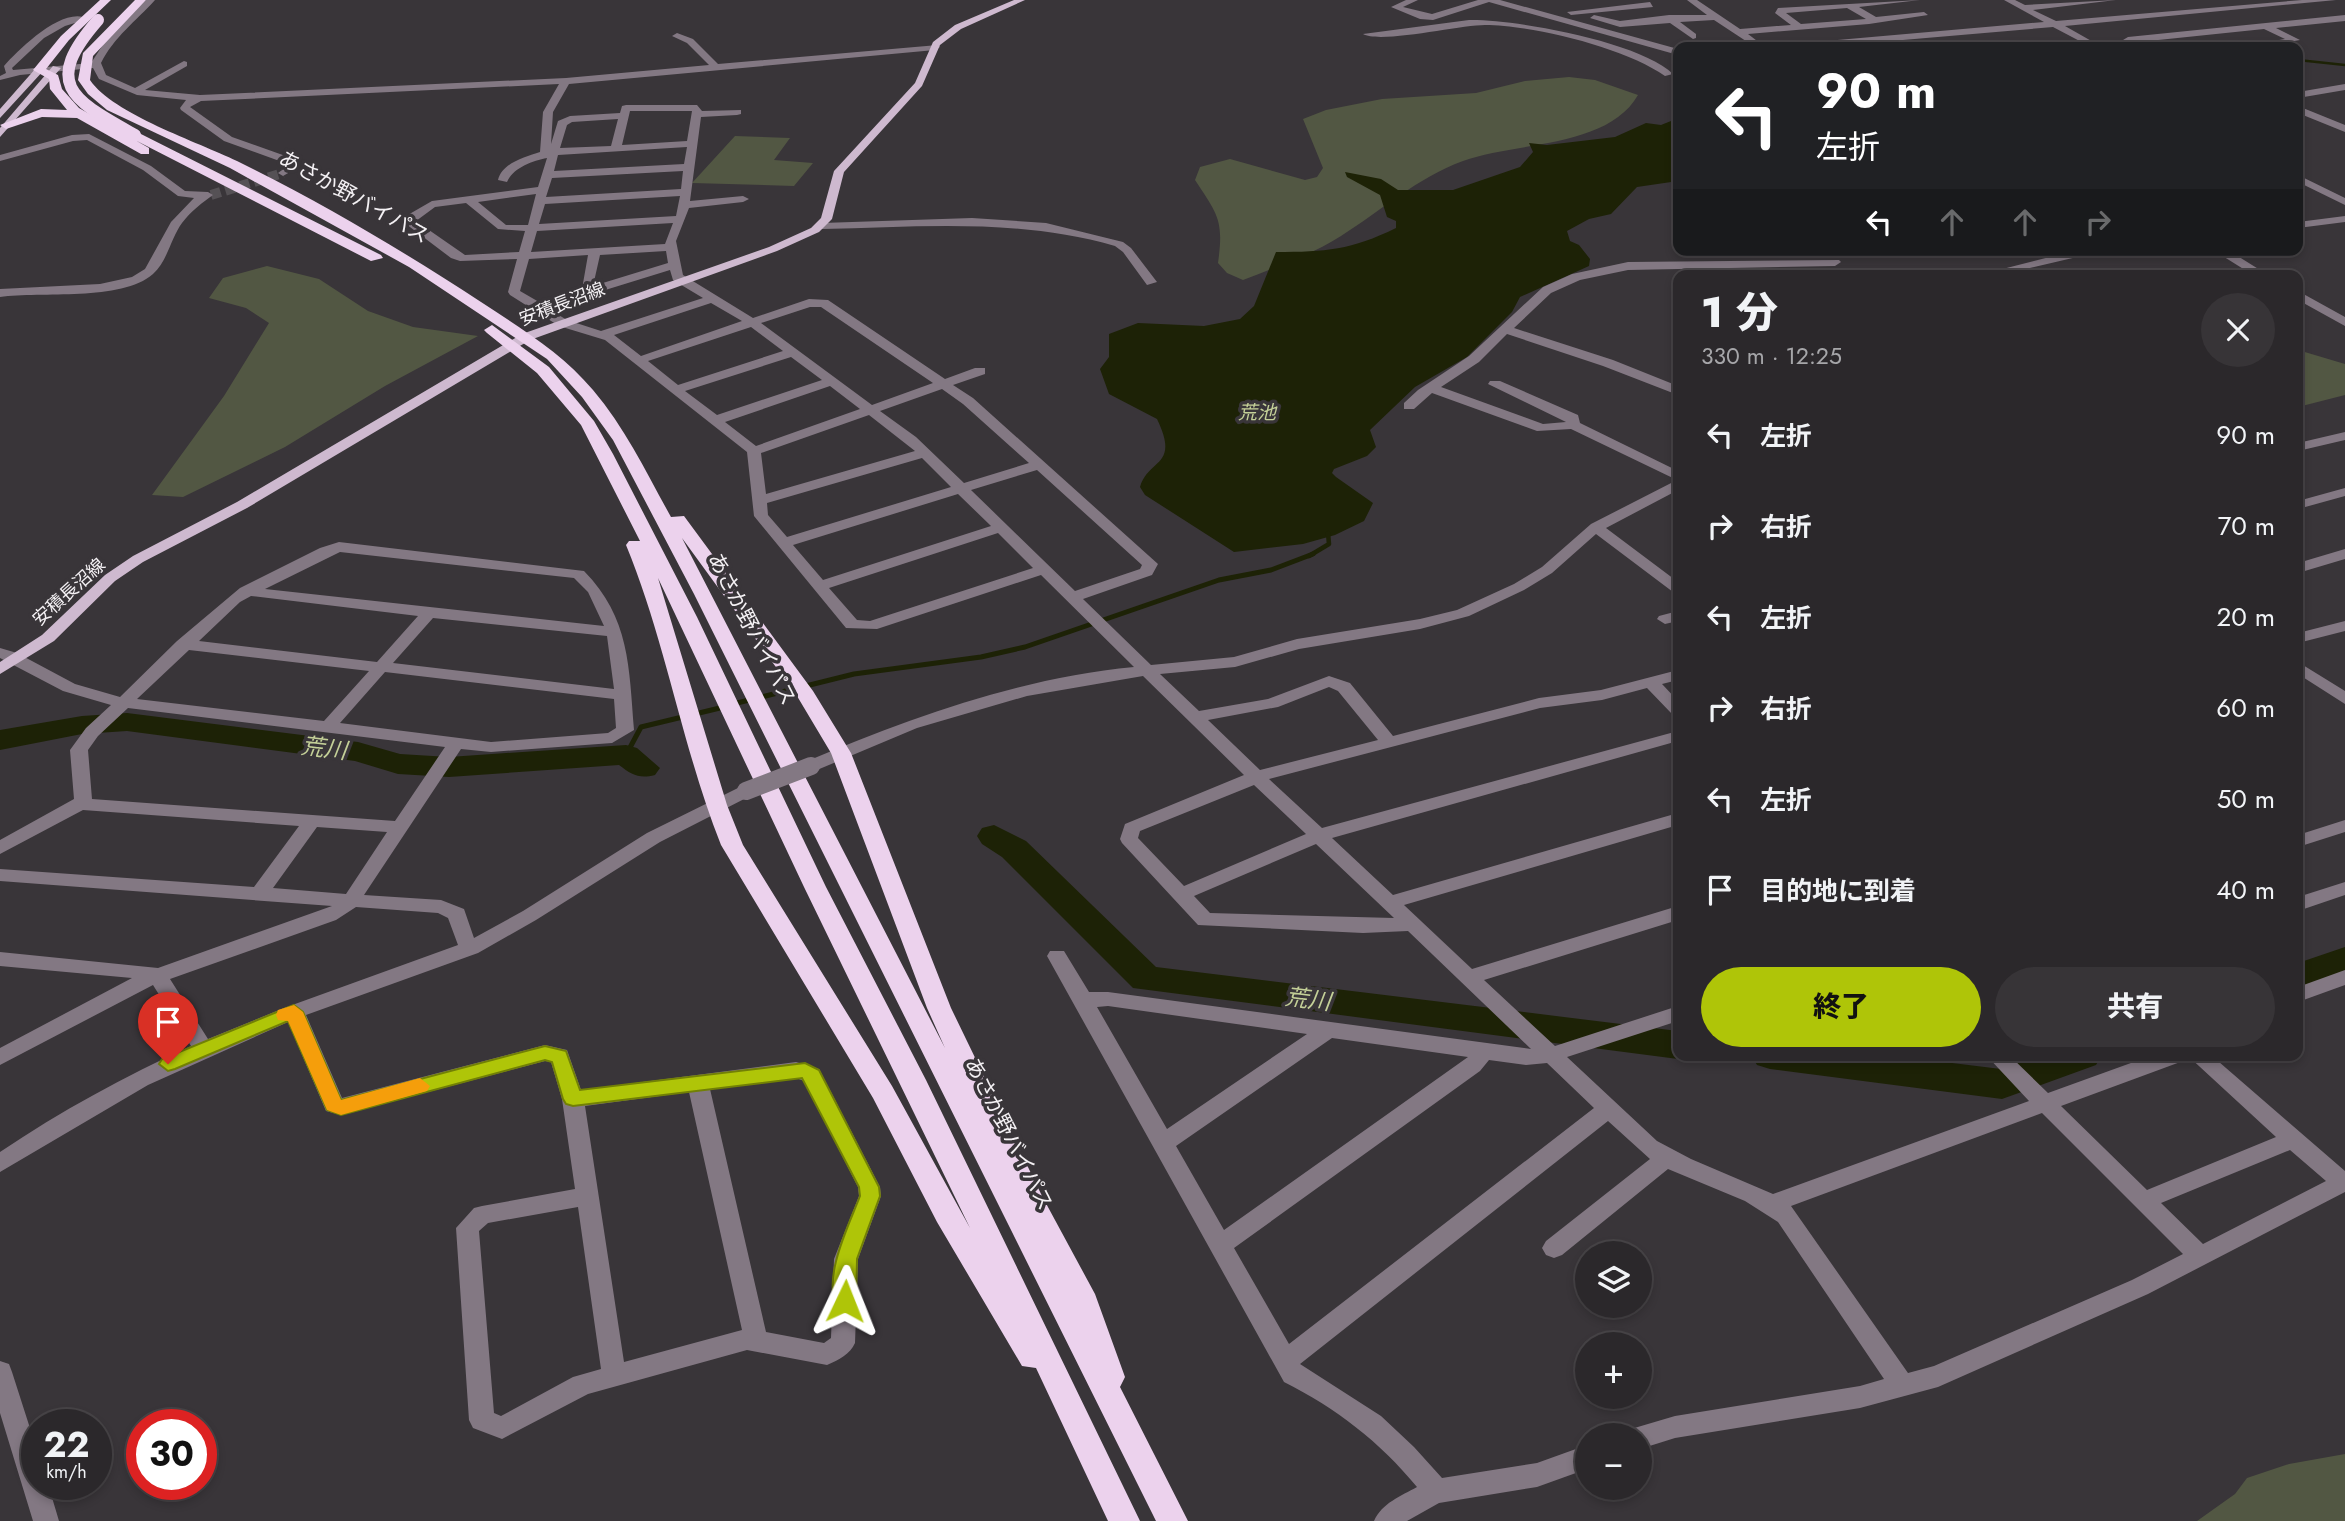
<!DOCTYPE html>
<html lang="ja">
<head>
<meta charset="utf-8">
<style>
	:root { --surface:#2b282b; --page:#373437; --text:#f1f3f6; --muted:#a6a6a9; --line:#474447; --accent:#afc508 }
	body { margin:0; font-family:Jost,"Noto Sans JP",sans-serif; background:var(--page); color:var(--text); height:100vh; display:flex; flex-direction:column; font-size:26px; white-space:nowrap }
	* { box-sizing:border-box; margin:0 }
	p { font-size:23px; color:var(--muted) }
	.icon { flex:none; width:38px; height:38px; fill:none; stroke:currentColor; stroke-width:2; stroke-linecap:round; stroke-linejoin:round }
	.map { position:relative; flex:1; overflow:hidden }
	.panel { position:absolute; left:1673px; top:270px; width:630px; height:791px; display:flex; flex-direction:column; background:var(--surface); border-radius:14px; box-shadow:0 4px 10px #0003,0 0 0 2px var(--line) }
	.panel>* { flex:none }
	.banner { position:absolute; left:1673px; top:42px; width:630px; height:214px; border-radius:14px; box-shadow:0 4px 10px #0003,0 0 0 2px var(--line); background:#202124; color:#fff; overflow:hidden }
	.tools { position:absolute; left:1575px; top:1241px; display:grid; gap:14px }
	.tools a { display:grid; place-items:center; width:77px; height:77px; border-radius:50%; background:var(--surface); box-shadow:0 4px 10px #0003,0 0 0 2px var(--line); font-size:35px }
	.speed { position:absolute; left:21px; top:1409px; display:flex; gap:14px; font-size:35px; font-weight:700; text-align:center }
	.speed>* { display:grid; place-content:center; width:91px; height:91px; border-radius:50%; background:var(--surface); box-shadow:0 4px 10px #0003,0 0 0 2px var(--line); line-height:1 }
	.speed small { font-size:18px; font-weight:400 }
	.speed .limit { border:10px solid #d22; background:#fff; color:#111 }
	.pin { position:absolute; display:grid; place-items:center; width:60px; height:60px; color:#fff; margin:-72px -30px; border-radius:50% 50% 50% 0; rotate:-45deg; box-shadow:0 0 7px #0007 }
	.pin .icon { rotate:45deg }
	.me { position:absolute; width:77px; margin:-38px; rotate:2deg; stroke-linejoin:round; filter:drop-shadow(0 0 5px #0008) }
	.turn { display:flex; align-items:center; gap:24px; height:147px; padding:0 28px; font-size:32px }
	.turn .icon { width:91px; height:91px; stroke-width:2.5 }
	.turn b { display:block; font-size:49px; line-height:60px }
	.lanes { display:flex; align-items:center; height:66px; padding:0 28px; background:#0003; justify-content:center; gap:35px; direction:ltr }
	.lanes .off { opacity:.35 }
	.round { display:grid; place-items:center; flex:none; width:74px; height:74px; border-radius:37px; background:var(--page) }
	.headline { display:flex; align-items:center; justify-content:space-between; height:119px; padding:0 28px }
	h1 { font-size:42px; font-weight:800; line-height:52px }
	.button { display:flex; gap:14px; margin-top:auto; padding:14px 28px }
	.button a { flex:1; height:80px; border-radius:42px; background:var(--accent); color:#111; font-size:28px; font-weight:800; line-height:80px; text-align:center }
	.button a+a { background:var(--page); color:var(--text) }
	ul { padding:0; list-style:none }
	li { display:flex; align-items:center; gap:21px; height:91px; padding:0 28px }
	li div { flex:1 }
	li b { display:block; font-size:26px }
	li em { font-style:normal }
	.map>svg:first-child { display:block }
	.green { fill:#525743 }
	.water { fill:#1d2206 }
	.lines { fill:none; stroke-linecap:round; stroke-linejoin:round }
	.stream-far2 { stroke:#1d2206; stroke-width:2.5 }
	.stream-far1 { stroke:#1d2206; stroke-width:4.5 }
	.stream { stroke:#1d2206; stroke-width:5 }
	.river { fill:#1d2206; fill-rule:evenodd }
	.minor-tunnel { stroke:#555155; stroke-width:10; stroke-dasharray:10 5; stroke-linecap:butt }
	.minor { fill:#837883; fill-rule:evenodd }
	.major { fill:#ceb9cf; fill-rule:evenodd }
	.highway { fill:#ecd2ed; fill-rule:evenodd }
	.minor-bridge { stroke:#837883; stroke-width:18 }
	.highway-bridge { stroke:#ecd2ed; stroke-width:12 }
	.route { fill:#afc508; stroke:#728005; stroke-width:2 }
	.slow { fill:#f59e0b }
	.labels { text-anchor:middle; dominant-baseline:central; stroke-width:7; stroke-linejoin:round; paint-order:stroke }
	.far-street-label { font-size:18px; fill:#f4f1f4; stroke:#393539 }
	.far-water-label { font-size:19px; font-style:italic; fill:#c4d098; stroke:#393539 }
	.street-label { font-size:21px; fill:#f4f1f4; stroke:#393539 }
	.water-label { font-size:23px; font-style:italic; fill:#c4d098; stroke:#393539 }
</style>
</head>
<body>
<div class="map">
<svg width="2345" height="1521" viewBox="0 0 2345 1521">
	<rect width="100%" height="100%" fill="#393539"/>
	<path class="green" d="M1569 77 1595 80 1638 95C1608 148 1515 142 1463 161 1417 178 1382 210 1341 236 1311 255 1276 267 1243 280L1227 273 1218 263C1224 220 1218 215 1195 180L1200 167 1230 159 1305 180 1317 177 1323 168 1303 119 1326 110 1382 99 1476 93 1525 81Z
		M735 136 790 138 774 160 813 163 794 186 692 183Z
		M267 266 319 279 368 311 413 327 478 336 385 386 285 447 183 497 152 495 224 396 269 323 246 308 209 298 223 278Z
		M2298 350 2345 364V395L2298 407Z
		M2345 1454V1521H2197L2235 1494 2247 1478 2289 1464Z"/>
	<path class="water" d="M1678 113V181L1637 187 1611 214 1589 219 1567 231 1570 241 1579 245 1590 259 1589 266 1520 297 1512 312 1467 357 1415 387 1370 430 1376 447 1367 456 1334 469 1332 473 1336 477 1373 503 1364 521 1335 535 1303 544 1234 552 1145 495 1140 487C1149 458 1180 467 1157 419L1109 394 1100 369 1109 357V334L1138 323 1204 326 1240 319 1254 306 1276 252C1326 252 1351 250 1396 228V221L1387 217 1380 195 1347 177 1345 172 1381 179 1398 190H1453L1520 167 1533 152 1529 143 1547 145 1615 137 1646 123 1661 125 1671 121V115Z"/>
	<g class="lines">
		<path class="stream-far2" d="M2298 60 2345 65"/>
		<path class="stream-far1" d="M1309 556 1329 544 1328 533"/>
		<path class="stream" d="M733 704 854 674 981 657 1025 647 1219 580 1271 570 1313 554
			M626 755 641 727 724 707"/>
		<path class="river" d="M127 713 358 742 400 754 449 757 626 745 637 748 660 768 655 775C639 779 632 775 619 765L449 777 398 774 355 761 127 731 82 734 0 750V730L82 716Z
			M994 825 1026 841 1156 967 1678 1031V1055H1690L1678 1059 1133 988 1002 857 982 844 977 836 982 828Z
			M2345 947V973L2298 989V963Z
			M1751 1055H1887L2001 1069 2041 1055H2102L2096 1065 2002 1099 1770 1069 1757 1065Z"/>
		<path class="minor-tunnel" d="M211 195 283 173"/>
		<path class="minor" d="M146 0H155C136 21 114 37 101 63L106 75 135 88 184 61 187 62V66L145 90 200 95 566 78 709 65 687 43 672 36 677 33 693 39 718 64 938 45 940 47 935 50 569 84 553 112 551 144 558 121 570 116 620 113 622 106 626 105H697L702 111 741 110V114L737 115 701 117 690 201 743 196 749 199 743 202 689 208 676 241 683 275 753 318 809 299 828 300 945 379 975 368H985V374L953 385 973 398 1158 564 1152 575 1083 599 1151 665 1234 657 1297 639 1420 619 1457 610 1514 584 1542 567 1591 524 1677 480 1571 429 1537 431 1432 393 1414 409H1404V403L1418 390 1469 356 1543 287 1572 274 1628 262 1839 260 1841 262 1835 266 1628 270 1580 280 1551 293 1514 328 1613 360 1678 386V395L1603 366 1507 334 1479 362 1441 387 1543 424 1566 422 1488 384 1490 381H1500L1578 415 1580 423 1678 471V490L1606 528 1678 582V594L1673 592 1596 534 1552 573 1524 590 1469 616 1420 629 1299 649 1235 667 1160 674 1199 711 1268 699 1329 676 1350 683 1393 736 1539 698 1601 690 1678 670V680L1662 684 1678 701V715L1672 714 1647 688 1602 700 1540 708 1269 779 1322 828 1678 731V741L1332 838 1393 895 1678 813V825L1404 905 1472 969 1678 906V920L1484 980 1555 1046 1678 1006V1021L1567 1057 1657 1141 1691 1159 1773 1194 2029 1101 1986 1055H2009L2048 1093 2153 1055H2186L2183 1061 2061 1106 2147 1190 2276 1137 2187 1055H2211L2345 1171V1192L2148 1294 1938 1387 1860 1408 1675 1438 1640 1449V1435H1628L1631 1429 1675 1416 1860 1386 1884 1379 1778 1222 1745 1201 1668 1169 1562 1255 1554 1258 1546 1255 1542 1248 1546 1241 1650 1159 1608 1121 1300 1364 1381 1416 1414 1447 1442 1478 1537 1463 1587 1445V1469L1537 1487 1439 1503 1407 1521H1374C1382 1503 1401 1496 1417 1487 1380 1442 1336 1408 1284 1382L1047 956 1050 951H1064L1089 992H1108L1531 1049 1408 931 1363 933 1198 925 1122 843 1120 839 1125 824 1244 775 1143 676 1027 696 917 728 817 770H805L802 766 805 762C910 718 1019 678 1134 667L1041 575 877 629 846 628 754 516 747 452 605 340 559 326 510 295 508 292 517 259 460 261 451 258 406 224V216L432 201 538 187 547 158C532 161 513 168 507 182L498 180C502 163 525 157 540 152L543 112 559 84 201 101 190 107 232 137 294 159 295 169 283 176 278 173 285 168V163L224 141 181 110 180 108 186 100 137 95 99 79 93 68 20 75 0 80V76L6 73 4 66C19 49 64 5 88 19L65 26 44 38 12 68 13 70 91 63 110 34ZM630 111H692L687 141 622 145ZM618 119 611 146 560 148 567 125 572 122ZM687 147 684 164 554 171 558 155ZM683 171 681 189 546 197 552 178ZM536 194 528 225H506L478 202ZM680 196 676 216 539 224 545 204ZM466 203 498 229 525 231 519 252 465 255 416 221 435 207ZM673 223 665 244 531 252 537 231ZM666 251 668 263 593 286 600 255ZM588 255 582 289 539 302 520 291 529 259ZM670 270 673 280 703 298 601 331 567 320 547 308ZM711 303 742 321 641 356 614 335ZM810 307H821L933 383 872 405 761 323ZM751 327 783 351 678 385 648 361ZM791 357 822 380 717 415 685 391ZM830 386 860 409 756 446 725 422ZM942 389 963 404 1029 463 964 483 916 437 880 411ZM869 415 915 451 766 494 761 453ZM922 458 951 487 787 537 768 515 767 503ZM1037 470 1142 565 1140 569 1075 591 971 490ZM958 494 991 526 823 580 793 545ZM998 533 1033 568 870 621 857 620 829 588ZM1329 687 1338 691 1378 740 1260 770 1208 720 1278 707ZM1254 785 1306 834 1184 886 1138 838 1140 831ZM1316 844 1394 918 1210 913 1194 896ZM1108 1006 1307 1034 1167 1129 1097 1007ZM1332 1038 1468 1057 1224 1230 1176 1146ZM1489 1060 1526 1065 1547 1063 1594 1108 1289 1344 1234 1248 1480 1071ZM2042 1113 2183 1254 2132 1280 1934 1366 1908 1373 1791 1206ZM2290 1150 2326 1181 2203 1244 2161 1203Z
			M1406 0H1418L1403 7 1432 14 1478 0H1500L1678 49V55L1489 2 1433 20 1420 19 1391 7Z
			M1687 0H1697L1740 29 1791 25 1775 13 1778 8 1920 0 1859 7 1876 17 1924 12 1928 15 1869 24 1748 34 1765 47H1755L1714 20 1680 22 1696 34V38L1693 39 1670 23 1620 27 1590 18 1594 15 1620 21 1669 15H1707ZM1847 8 1866 19 1801 24 1786 13Z
			M2004 0H2015L2025 5 2116 0 2033 10 2056 21 2302 0H2336L2065 26 2102 47H2091L2053 27 1821 47H1787L1792 44 2044 22Z
			M1650 2 1653 7 1571 15 1567 12Z
			M2345 15V21L2276 28 2300 40 2262 47H2238L2285 39 2264 29 2139 42 2147 47H2136L2123 40 2128 37Z
			M1469 20C1515 19 1641 42 1673 74L1665 76C1626 48 1533 25 1485 25 1460 25 1380 44 1363 34Z
			M2022 44H2050L2055 47H2017Z
			M2345 84V90L2298 98V92Z
			M2298 106 2345 125V132L2298 113Z
			M89 134 151 166 185 191 208 192 213 195C203 202 191 211 182 223 171 238 167 262 153 274 121 302 41 291 0 297V289L100 284 132 277 145 269 171 222 194 198 178 196 143 170 87 140 73 141 0 161V155L72 135Z
			M2298 175 2345 198V205L2298 182Z
			M2345 216V222L2298 228V222Z
			M972 218 1046 223 1123 242 1131 248 1157 282 1147 285 1123 252 1115 246C1018 218 921 227 822 229L816 226 822 223Z
			M2077 250H2107L2000 275H1979Z
			M2213 250H2228L2268 275H2253Z
			M2298 291 2345 317V326L2298 300Z
			M2345 432V440L2298 451V443Z
			M2345 488V496L2298 509V501Z
			M339 542 584 571C630 618 629 667 634 730L612 743 491 752 461 749 364 895 441 900 464 909 474 938 523 911 647 833 740 787 746 785 755 791 752 795 660 842 536 920 478 953 306 1015 342 1098 545 1045 567 1050 581 1090 796 1062 819 1069 880 1187 881 1196 858 1259 855 1343C850 1354 839 1360 827 1365L747 1350 588 1394 502 1439 473 1428 469 1420 456 1228 474 1208 482 1206 575 1189 562 1099 551 1062 545 1061 341 1115 326 1111 288 1022 148 1085 0 1172V1152C61 1111 125 1076 191 1046L153 985 0 1065V1048L132 978 0 966V952L158 968 332 906 0 881V869L254 887 299 826 83 810 0 854V840L74 799 70 750 86 728 111 705 63 691 0 658V648L17 653 75 684 120 697 177 641 240 588 320 548ZM340 552 574 578 588 592 604 626 265 589ZM251 596 418 616 377 662 199 641 240 602ZM433 618 607 636 614 689 393 663ZM189 650 369 671 324 721 137 699ZM385 672 614 699 616 728 608 733 491 742 340 723ZM128 708 445 747 395 821 92 799 88 750 98 736ZM317 827 387 832 346 894 273 888ZM356 907 438 913 448 918 458 945 284 1008 208 1039 170 979 336 920ZM796 1078 804 1081 858 1187 859 1196 834 1259 831 1338 824 1343 766 1332 710 1089ZM689 1092 742 1330 624 1362 585 1106ZM578 1207 601 1369 573 1377 501 1416 494 1413 479 1231 488 1223Z
			M2345 549V559L2298 573V563Z
			M1678 611V621L1665 624 1657 619 1659 616Z
			M2345 621V631L2298 643V633Z
			M2298 662 2345 691V704L2298 674Z
			M2345 820V832L2298 847V835Z
			M2345 882V895L2298 911V897Z
			M2345 970V985L2298 1002V987Z
			M0 1361 9 1364 12 1372 37 1450V1484H48L59 1521H33L0 1413Z"/>
		<path class="major" d="M1014 0H1025L961 29 940 45 922 86 844 172 832 219 819 232 777 251 530 340 247 508 143 562 115 581 54 641 0 674V662L42 635 105 575 133 556 237 502 522 334 769 247 811 228 821 218 834 171 915 83 933 42 955 25Z
			M53 66 61 68 0 137V128Z
			M36 68 44 70 0 118V109Z"/>
		<path class="highway" d="M100 0H111L69 40 46 69 58 75 62 89 79 108 149 148V154H141L77 118 42 117 6 129 0 125 41 109 67 110 50 89 49 79 33 70 61 36Z
			M135 0H146L93 56 90 80C113 114 198 142 237 161 321 202 403 251 481 302 522 329 562 353 593 390 626 429 647 474 671 517L684 516 813 691 851 753 951 1008 1042 1196 1095 1294 1125 1377 1120 1387 1188 1521H1156L694 594 613 440 582 397 547 359 409 267 230 168 107 110 88 94 78 80 83 53ZM682 538 797 696 831 753 927 1008 945 1048Z
			M135 131 381 255 383 258 371 261 131 138 129 135Z
			M492 325 549 367 594 421 613 454 697 617 826 887 926 1080 1140 1521H1108L1036 1368 1022 1366 937 1222 873 1098 721 845C682 747 666 642 626 545L629 541H640L581 425 537 373 487 333 484 330ZM658 578 804 887 970 1228 892 1086 743 845 727 805Z"/>
		<path class="minor-bridge" d="M746 791 811 766"/>
		<path class="highway-bridge" d="M98 20C41 85 73 100 135 135"/>
	</g>
	<path class="route" d="M294 1005 303 1012 341 1100 545 1046 566 1051 580 1090 805 1063 819 1070 879 1187 880 1196 857 1259 856 1301 852 1308 845 1311 837 1308C822 1277 849 1225 860 1196L859 1187 802 1078 573 1106 566 1104 563 1099 552 1062 545 1060 341 1115 327 1110 288 1021 175 1069 168 1071 159 1064 162 1059Z"/>
	<path class="slow" d="M294 1005 303 1012 341 1100 420 1078 430 1086 427 1091 341 1115 327 1110 288 1021 278 1020 276 1015 278 1010Z"/>
	<g class="labels">
		<g class="far-street-label">
			<text transform="translate(562 304) rotate(-21)">安積長沼線</text>
			<text transform="translate(69 592) rotate(-42)">安積長沼線</text>
		</g>
		<g class="far-water-label">
			<text x="1257" y="412">荒池</text>
		</g>
		<g class="street-label">
			<text transform="translate(354 197) rotate(29)">あさか野バイパス</text>
			<text transform="translate(752 629) rotate(63)">あさか野バイパス</text>
			<text transform="translate(1009 1134) rotate(63)">あさか野バイパス</text>
		</g>
		<g class="water-label">
			<text transform="translate(324 748) rotate(7)">荒川</text>
			<text transform="translate(1308 999) rotate(7)">荒川</text>
		</g>
	</g>
</svg>
<div class="tools">
<a><svg class="icon" aria-label="layers" viewBox="0 0 24 24"><path d="M12 4l9 5-9 5-9-5zM3 14l9 5 9-5"/></svg></a>
<a>+</a>
<a>−</a>
</div>
<div class="speed"><div>22<small>km/h</small></div><div class="limit">30</div></div>
<div class="pin" style="left:168px;top:1064px;background:#d93025"><svg class="icon" aria-label="arrive" viewBox="0 0 24 24"><path d="M6 21V4h12l-3 4 3 4H6"/></svg></div>
<svg class="me" style="left:845px;top:1301px" viewBox="-20 -20 40 40"><path d="M0-17L14 15 0 8-14 15z" fill="#afc508" stroke="#fff" stroke-width="4"/></svg>
<div class="banner">
<div class="turn"><svg class="icon" aria-label="left" viewBox="0 0 24 24"><path d="M17 20v-9H6M10 6l-5 5 5 5"/></svg><div><b>90 m</b>左折</div></div>
<div class="lanes"><svg class="icon" aria-label="left" viewBox="0 0 24 24"><path d="M17 20v-9H6M10 6l-5 5 5 5"/></svg><svg class="icon off" aria-label="ahead" viewBox="0 0 24 24"><path d="M12 20V5M6 11l6-6 6 6"/></svg><svg class="icon off" aria-label="ahead" viewBox="0 0 24 24"><path d="M12 20V5M6 11l6-6 6 6"/></svg><svg class="icon off" aria-label="right" viewBox="0 0 24 24"><path d="M7 20v-9h11M14 6l5 5-5 5"/></svg></div>
</div>
<section class="panel">
<div class="headline"><div><h1>1 分</h1><p>330 m · 12:25</p></div><a class="round"><svg class="icon" aria-label="close" viewBox="0 0 24 24"><path d="M6 6l12 12M18 6L6 18"/></svg></a></div>
<ul>
<li><svg class="icon" aria-label="left" viewBox="0 0 24 24"><path d="M17 20v-9H6M10 6l-5 5 5 5"/></svg><div><b>左折</b></div><em>90 m</em></li>
<li><svg class="icon" aria-label="right" viewBox="0 0 24 24"><path d="M7 20v-9h11M14 6l5 5-5 5"/></svg><div><b>右折</b></div><em>70 m</em></li>
<li><svg class="icon" aria-label="left" viewBox="0 0 24 24"><path d="M17 20v-9H6M10 6l-5 5 5 5"/></svg><div><b>左折</b></div><em>20 m</em></li>
<li><svg class="icon" aria-label="right" viewBox="0 0 24 24"><path d="M7 20v-9h11M14 6l5 5-5 5"/></svg><div><b>右折</b></div><em>60 m</em></li>
<li><svg class="icon" aria-label="left" viewBox="0 0 24 24"><path d="M17 20v-9H6M10 6l-5 5 5 5"/></svg><div><b>左折</b></div><em>50 m</em></li>
<li><svg class="icon" aria-label="arrive" viewBox="0 0 24 24"><path d="M6 21V4h12l-3 4 3 4H6"/></svg><div><b>目的地に到着</b></div><em>40 m</em></li>
</ul>
<div class="button"><a>終了</a><a>共有</a></div>
</section>
</div>
</body>
</html>
